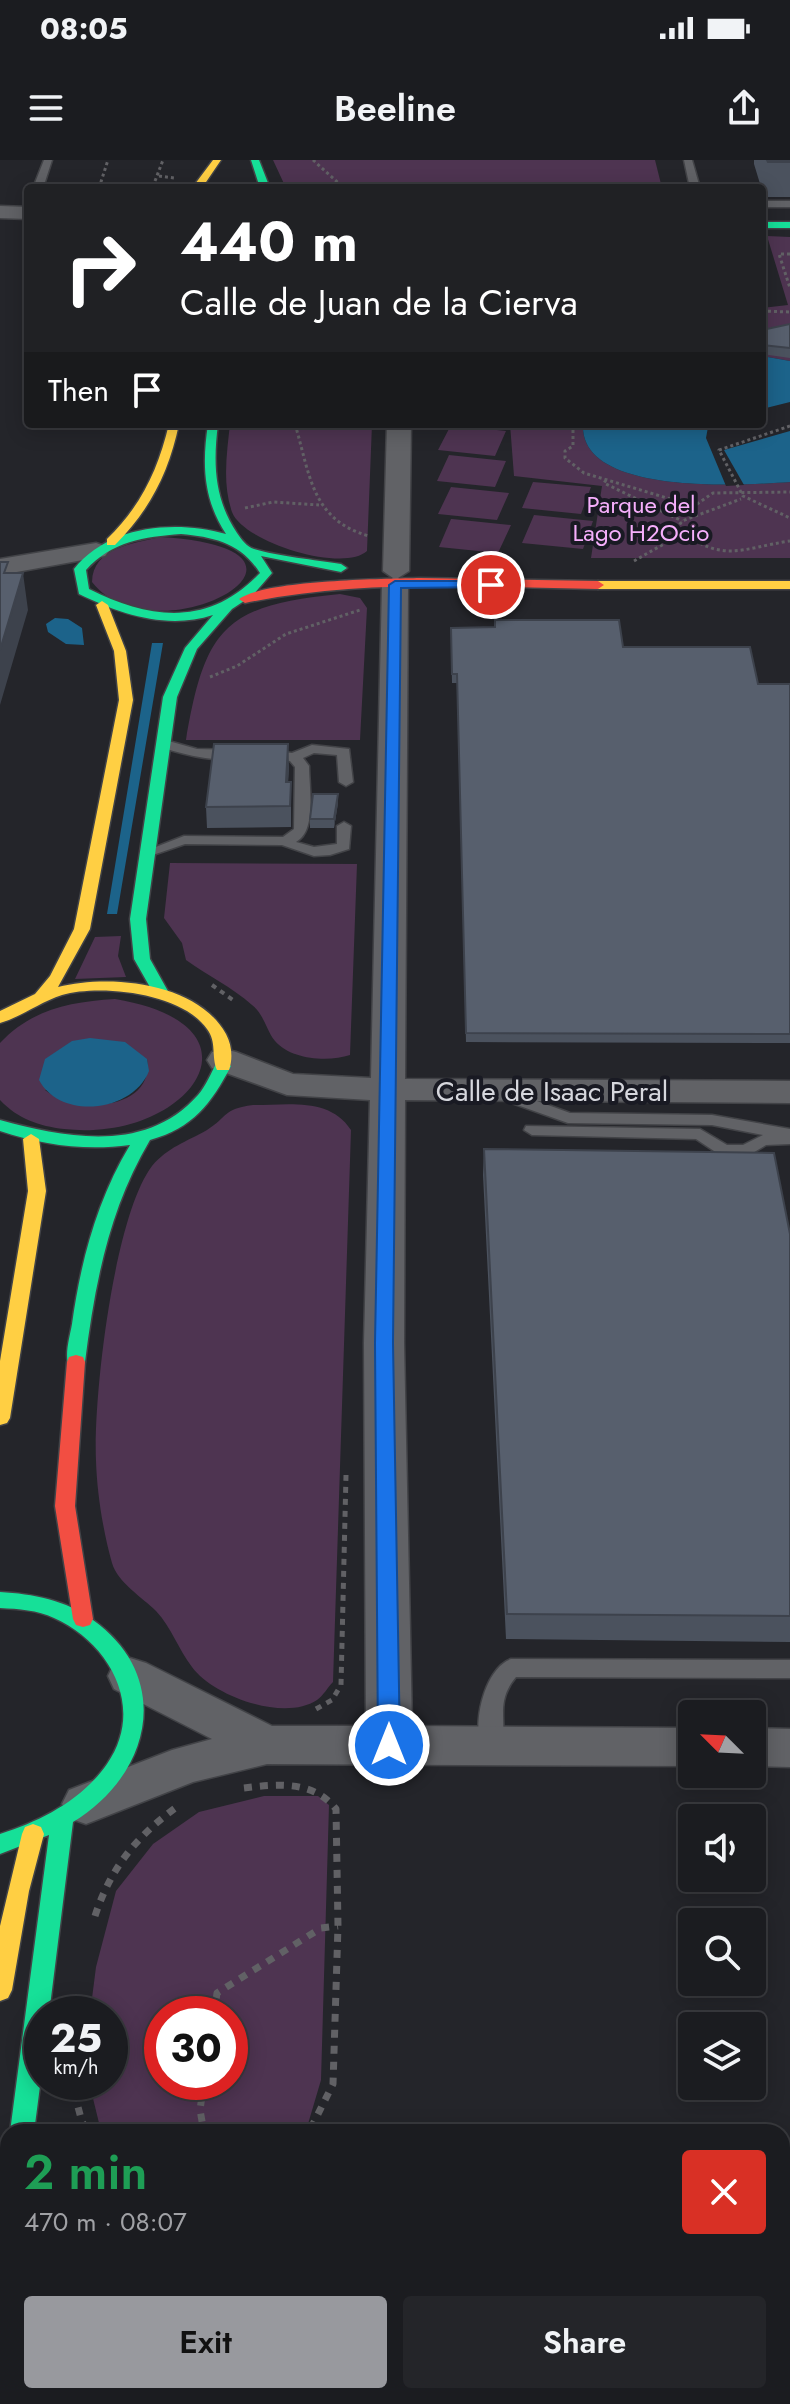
<!DOCTYPE html>
<html lang="en">
<head>
<meta charset="utf-8">
<style>
	:root { --surface:#1b1c20; --page:#242529; --text:#f1f3f6; --muted:#a0a1a5; --line:#393a3e; --accent:#98999e }
	body { margin:0; font-family:Jost,sans-serif; background:var(--page); color:var(--text); height:100vh; display:flex; flex-direction:column; font-size:30px; white-space:nowrap }
	* { box-sizing:border-box; margin:0 }
	p { font-size:26px; color:var(--muted) }
	.icon { flex:none; width:44px; height:44px; fill:none; stroke:currentColor; stroke-width:2; stroke-linecap:round; stroke-linejoin:round }
	.map { position:relative; flex:1; overflow:hidden }
	.side { position:absolute; left:0px; top:1964px; width:790px; height:280px; display:flex; flex-direction:column; background:var(--surface); border-radius:24px 24px 0 0; box-shadow:0 4px 20px #0003,0 0 0 2px var(--line) }
	.side>* { flex:none }
	.top-card { position:absolute; left:24px; top:24px; width:742px; height:244px; border-radius:8px; box-shadow:0 4px 20px #0003,0 0 0 2px var(--line); background:#202124; color:#fff; overflow:hidden }
	.needle { width:52px; rotate:294deg }
	.buttons { position:absolute; left:678px; top:1540px; display:grid; gap:16px }
	.buttons a { display:grid; place-items:center; width:88px; height:88px; border-radius:8px; background:var(--surface); box-shadow:0 4px 20px #0003,0 0 0 2px var(--line); font-size:40px }
	.speed { position:absolute; left:24px; top:1836px; display:flex; gap:16px; font-size:40px; font-weight:700; text-align:center }
	.speed>* { display:grid; place-content:center; width:104px; height:104px; border-radius:50%; background:var(--surface); box-shadow:0 4px 20px #0003,0 0 0 2px var(--line); line-height:1 }
	.speed small { font-size:20px; font-weight:400 }
	.speed .limit { border:12px solid #d22; background:#fff; color:#111 }
	.pin { position:absolute; display:grid; place-items:center; width:68px; height:68px; color:#fff; margin:-34px; border:4px solid #fff; border-radius:50%; box-shadow:0 2px 8px #0007 }
	.me { position:absolute; width:88px; margin:-44px; rotate:0deg; stroke-linejoin:round; filter:drop-shadow(0 0 6px #0008) }
	.turn { display:flex; align-items:center; gap:28px; height:168px; padding:0 24px; font-size:36px }
	.turn .icon { width:104px; height:104px; stroke-width:2.5 }
	.turn b { display:block; font-size:56px; line-height:68px }
	.then { display:flex; align-items:center; height:76px; padding:0 24px; background:#0003; gap:16px; font-size:30px }
	.round { display:grid; place-items:center; flex:none; width:84px; height:84px; border-radius:8px; background:var(--page) }
	.summary { display:flex; align-items:center; justify-content:space-between; height:136px; padding:0 24px }
	h1 { font-size:48px; font-weight:600; line-height:60px; color:#1e9e55 }
	.action { display:flex; gap:16px; margin-top:auto; padding:16px 24px }
	.action a { flex:1; height:92px; border-radius:8px; background:var(--accent); color:#111; font-size:32px; font-weight:600; line-height:92px; text-align:center }
	.action a+a { background:var(--page); color:var(--text) }
	.status { display:flex; justify-content:space-between; align-items:center; height:56px; padding:0 40px; background:var(--surface); direction:ltr }
	.status svg { height:22px; fill:currentColor }
	header { display:flex; justify-content:space-between; align-items:center; height:104px; padding:0 24px; background:var(--surface); font-size:36px; font-weight:600 }
	.map>svg:first-child { display:block }
	.green { fill:#4e3451; fill-rule:evenodd }
	.water { fill:#1c638a }
	.pier { fill:#24252a }
	.lines { fill:none; stroke-linecap:round; stroke-linejoin:round }
	.lane-casing { stroke:#424347; stroke-width:3 }
	.street-casing { stroke:#424347; stroke-width:3 }
	.fast-casing { stroke:#424347; stroke-width:3 }
	.slow-casing { stroke:#424347; stroke-width:3 }
	.jam-casing { stroke:#424347; stroke-width:3 }
	.path-far3 { stroke:#616165; stroke-width:3; stroke-dasharray:3 3; stroke-linecap:butt }
	.path-far2 { stroke:#616165; stroke-width:4; stroke-dasharray:5 5; stroke-linecap:butt }
	.path-far1 { stroke:#616165; stroke-width:5; stroke-dasharray:6 6; stroke-linecap:butt }
	.path { stroke:#616165; stroke-width:7; stroke-dasharray:8 8; stroke-linecap:butt }
	.lane { fill:#616266; fill-rule:evenodd }
	.street { fill:#616266; fill-rule:evenodd }
	.fast { fill:#16e098; fill-rule:evenodd }
	.slow { fill:#ffcf43; fill-rule:evenodd }
	.jam { fill:#f24e42; fill-rule:evenodd }
	.wall { fill:#4b525e }
	.shaded-wall { fill:#3d424c }
	.building { fill:#575f6d; stroke:#3d424c; stroke-width:2 }
	.route { fill:#1a73e8; stroke:#114b97; stroke-width:2 }
	.labels { text-anchor:middle; dominant-baseline:central; stroke-width:8; stroke-linejoin:round; paint-order:stroke }
	.far-park-label { font-size:24px; fill:#f6affc; stroke:#191a23 }
	.street-label { font-size:28px; fill:#d6d7dd; stroke:#191a23 }
</style>
</head>
<body>
<div class="status"><b>08:05</b><svg viewBox="0 0 49 12"><path d="M0 12V9h3v3zM5 12V6h3v6zM10 12V3h3v9zM15 12V0h3v12zM26 1h20v11H26zM47 4h2v5h-2z"/></svg></div>
<header><svg class="icon" aria-label="menu" viewBox="0 0 24 24"><path d="M4 6h16M4 12h16M4 18h16"/></svg>Beeline<svg class="icon" aria-label="share" viewBox="0 0 24 24"><path d="M12 15V3M7 8l5-5 5 5M5 13v7h14v-7"/></svg></header>
<div class="map">
<svg width="790" height="2244" viewBox="0 0 790 2244">
	<rect width="100%" height="100%" fill="#24252a"/>
	<path class="green" d="M273 0H655L662 28H286Z
		M767 76 790 77V201L762 196V148L788 145Z
		M230 264H372L367 391C343 413 243 382 232 352 222 324 227 292 230 264Z
		M510 264H583C579 337 745 325 790 322V398H591L602 326 514 316Z
		M451 265 506 271 495 296 438 290Z
		M449 295 506 301 495 327 437 321Z
		M533 322 591 327 581 354 522 348Z
		M451 327 509 333 497 360 438 354Z
		M534 355 593 361 583 389 522 383Z
		M451 359H452L511 365 498 393 439 387Z
		M160 377C362 389 155 503 92 422 93 387 133 384 160 377Z
		M340 434 360 438 367 448 360 580H186C205 467 226 445 340 434Z
		M170 703 357 704 350 895C329 902 291 900 275 881 266 870 264 854 252 845 232 827 208 816 186 800L182 783 164 758Z
		M121 776 118 796 126 817 75 819 95 777Z
		M115 839C276 866 187 983 64 969 39 966 18 959 0 940V883C32 849 70 842 115 839ZM147 899C155 952 74 954 45 930Z
		M253 945C288 945 330 937 351 970L333 1522C328 1527 323 1536 317 1540 284 1562 213 1536 192 1507 178 1489 172 1468 156 1451 142 1437 118 1423 112 1403 103 1371 97 1333 96 1301 93 1237 114 1056 152 1006 168 987 186 982 207 970 228 957 222 949 253 945Z
		M264 1636H318L329 1645 321 1920 308 1964 299 1972H108L99 1963 89 1922H110V1854H90L96 1807 116 1731 153 1684 199 1652ZM162 1854H230V1922H162Z"/>
	<path class="water" d="M762 196 790 201V322C745 325 579 337 583 264H762Z
		M55 458 68 459 82 468 84 485 66 484 48 472 46 464Z
		M152 483H163L117 754H107Z
		M90 878 125 882 147 899 149 911C133 952 61 961 39 920L45 899 72 881Z"/>
	<path class="pier" d="M790 242V271L724 290 744 325 726 326 706 278 708 267 713 264H762V249Z"/>
	<g class="lines">
		<defs>
			<path id="lane" d="M44 0H52L43 28H33Z
				M684 0H692L700 28H690Z
				M762 41H790V47H762Z
				M165 580 197 589 237 590 244 594C226 607 180 593 160 587V581Z
				M312 585 349 589 353 622 346 626 339 622 337 595 314 593 303 598 309 606C309 627 317 671 296 682L314 687 337 684V666L344 662 351 666 349 689 330 695 314 696 282 685 185 684 150 696 143 692 184 676 283 677 294 669 295 607 290 601 266 598 259 594 266 590 292 593Z
				M501 928 570 953 712 955 790 969V984L766 985 746 997H723L696 979 532 975 524 970 526 966 700 969 727 985H743L763 975 712 965 568 963 495 937 493 933 495 929Z
				M511 1499 790 1500V1518L516 1517C492 1545 511 1568 499 1592L491 1595 483 1592C471 1569 483 1509 511 1499Z"/>
			<path id="street" d="M0 46 28 47V59L0 58Z
				M387 264H411L409 411 398 418 408 425 405 919 790 921V943L405 940 404 1183 412 1566 692 1568V1606L267 1604 193 1622 86 1664 69 1658 62 1644 69 1630 172 1590 212 1579 114 1529 108 1516 114 1503 130 1498 146 1503 272 1566H366L364 1183 370 940 287 935 212 908 207 900 212 892 224 889 236 892 293 914 371 918 382 425 393 418 383 411Z
				M96 383 105 386 109 391 105 396 0 415V399Z
				M752 1568 790 1569V1607L752 1606Z"/>
			<path id="fast" d="M251 0H259L270 28H260Z
				M762 62H790V68H762Z
				M208 264H218C213 303 214 339 237 373 241 379 247 387 254 389 277 396 316 400 341 404L347 408 341 412 261 396 272 413 253 435 232 449 197 489 177 537 146 759 150 799 169 833 161 838 155 836 134 799 130 759 163 537 185 488 213 455C167 470 120 454 79 434L74 409C109 365 175 360 226 374 203 339 202 304 208 264ZM181 374C214 377 241 383 260 413 209 467 151 460 89 429L86 410C112 381 144 377 181 374Z
				M223 901 231 906C211 944 193 968 150 980 109 1049 95 1123 85 1202L83 1207H69C64 1195 70 1176 72 1164 81 1100 97 1040 130 985 85 991 43 985 0 971V960C67 978 146 994 198 935 206 926 211 913 217 902Z
				M0 1432C33 1434 66 1440 93 1460 174 1518 151 1615 73 1662L49 1854H42V1911L34 1972H10L49 1675 0 1694V1674C41 1661 82 1640 107 1604 146 1548 110 1483 54 1458 37 1450 19 1449 0 1448Z
				M163 2236H199L203 2244H167Z"/>
			<path id="slow" d="M213 0H221L202 28H192Z
				M169 264H179C169 312 150 350 115 385H107V379C141 346 158 310 169 264Z
				M790 421V429H598L592 425 598 421Z
				M102 441 108 445 126 491 133 540 90 769 58 827C110 814 197 822 226 874 232 885 233 899 229 910H217C211 896 217 882 207 869 182 833 101 824 62 835 40 842 21 857 0 863V851L35 834 50 816 74 769 119 540 114 491 96 445Z
				M31 974 39 979 46 1031 10 1258 7 1263 0 1265V1201L28 1031 23 979Z
				M33 1664 41 1667 44 1674 29 1731 12 1830 8 1838 0 1841V1766L22 1674 25 1667Z"/>
			<path id="jam" d="M420 418 598 421 604 425 598 429C479 427 362 419 245 443L239 439C265 420 383 419 420 418Z
				M76 1195 83 1197 85 1202 75 1346 93 1459 90 1465 83 1467 76 1465 73 1459 55 1346 67 1202 69 1197Z"/>
		</defs>
		<use href="#lane" class="lane-casing"/>
		<use href="#street" class="street-casing"/>
		<use href="#fast" class="fast-casing"/>
		<use href="#slow" class="slow-casing"/>
		<use href="#jam" class="jam-casing"/>
		<path class="path-far3" d="M313 0 344 28
			M159 16 174 18
			M155 21 163 0
			M99 28 108 0
			M790 94H779L790 128
			M762 151 790 152
			M295 264C310 314 311 360 369 376
			M573 264V286L565 291V298L584 313 687 344H697L713 333 790 332
			M790 266 719 290 743 336 790 358
			M606 320 604 323 682 361
			M245 348 273 342 319 345
			M680 370C723 404 742 388 790 381
			M634 401 669 381 682 361 741 339
			M210 517 237 506 286 474 360 450"/>
		<path class="path-far2" d="M212 825 233 840"/>
		<path class="path-far1" d="M316 1549 332 1540 341 1525 346 1315"/>
		<path class="path" d="M244 1628C277 1624 313 1620 336 1649L338 1766 333 1924 309 1972
			M95 1756C111 1707 137 1676 178 1646
			M214 1854 217 1833 321 1768 338 1766
			M204 1922 200 1950 204 1972
			M74 1932 82 1962 89 1972"/>
		<use href="#lane" class="lane"/>
		<use href="#street" class="street"/>
		<use href="#fast" class="fast"/>
		<use href="#slow" class="slow"/>
		<use href="#jam" class="jam"/>
	</g>
	<path class="wall" d="M754 0H790V37H764L754 4Z
		M790 164V198L762 194V170Z
		M495 460 623 487 758 524H790V883L466 882 457 523H452L451 468 495 467Z
		M289 605 288 622H291V667L207 668 206 647Z
		M338 634V643L334 668H310V659Z
		M484 989 790 1074V1482L506 1479 483 1015Z"/>
	<path class="shaded-wall" d="M23 413 28 450 0 545V490Z
		M288 584 289 605 287 643 286 622Z
		M338 634V643L334 668V659Z"/>
	<path class="building" d="M767 0H790V2H768Z
		M790 164V188L762 185V170Z
		M0 402H8L4 413H23L0 490Z
		M495 460H619L623 487H750L758 524H790V874L466 873 457 514H452L451 468 495 467Z
		M214 584H288L286 622H291L290 646 206 647Z
		M313 634H338L334 659H310Z
		M484 989 774 993 790 1074V1456L507 1454Z"/>
	<path class="route" d="M491 421 495 422V427L401 428 393 1183 400 1585 397 1592H381L378 1585 375 1183 389 425 395 421Z"/>
	<g class="labels">
		<g class="far-park-label">
			<text x="641" y="344">Parque del<tspan x="641" dy="28">Lago H2Ocio</tspan></text>
		</g>
		<g class="street-label">
			<text x="552" y="931">Calle de Isaac Peral</text>
		</g>
	</g>
</svg>
<div class="buttons">
<a><svg class="needle" viewBox="-14 -14 28 28"><path d="M0-13l5 13h-10z" fill="#e53935"/><path d="M0 13l5-13h-10z" fill="#a0a1a5"/></svg></a>
<a><svg class="icon" aria-label="sound" viewBox="0 0 24 24"><path d="M4 9h4l5-4v14l-5-4H4zM17 9q2 3 0 6"/></svg></a>
<a><svg class="icon" aria-label="search" viewBox="0 0 24 24"><circle cx="10" cy="10" r="6"/><path d="M15 15l6 6"/></svg></a>
<a><svg class="icon" aria-label="layers" viewBox="0 0 24 24"><path d="M12 4l9 5-9 5-9-5zM3 14l9 5 9-5"/></svg></a>
</div>
<div class="speed"><div>25<small>km/h</small></div><div class="limit">30</div></div>
<div class="pin" style="left:491px;top:425px;background:#d93025"><svg class="icon" aria-label="arrive" viewBox="0 0 24 24"><path d="M6 21V4h12l-3 4 3 4H6"/></svg></div>
<svg class="me" style="left:389px;top:1585px" viewBox="-20 -20 40 40"><circle r="17" fill="#1a73e8" stroke="#fff" stroke-width="3"/><path d="M0-11L8 9 0 5-8 9z" fill="#fff"/></svg>
<div class="top-card">
<div class="turn"><svg class="icon" aria-label="right" viewBox="0 0 24 24"><path d="M7 20v-9h11M14 6l5 5-5 5"/></svg><div><b>440 m</b>Calle de Juan de la Cierva</div></div>
<div class="then">Then<svg class="icon" aria-label="arrive" viewBox="0 0 24 24"><path d="M6 21V4h12l-3 4 3 4H6"/></svg></div>
</div>
<section class="side">
<div class="summary"><div><h1>2 min</h1><p>470 m · 08:07</p></div><a class="round" style="background:#d93025;color:#fff"><svg class="icon" aria-label="close" viewBox="0 0 24 24"><path d="M6 6l12 12M18 6L6 18"/></svg></a></div>
<div class="action"><a>Exit</a><a>Share</a></div>
</section>
</div>
</body>
</html>
